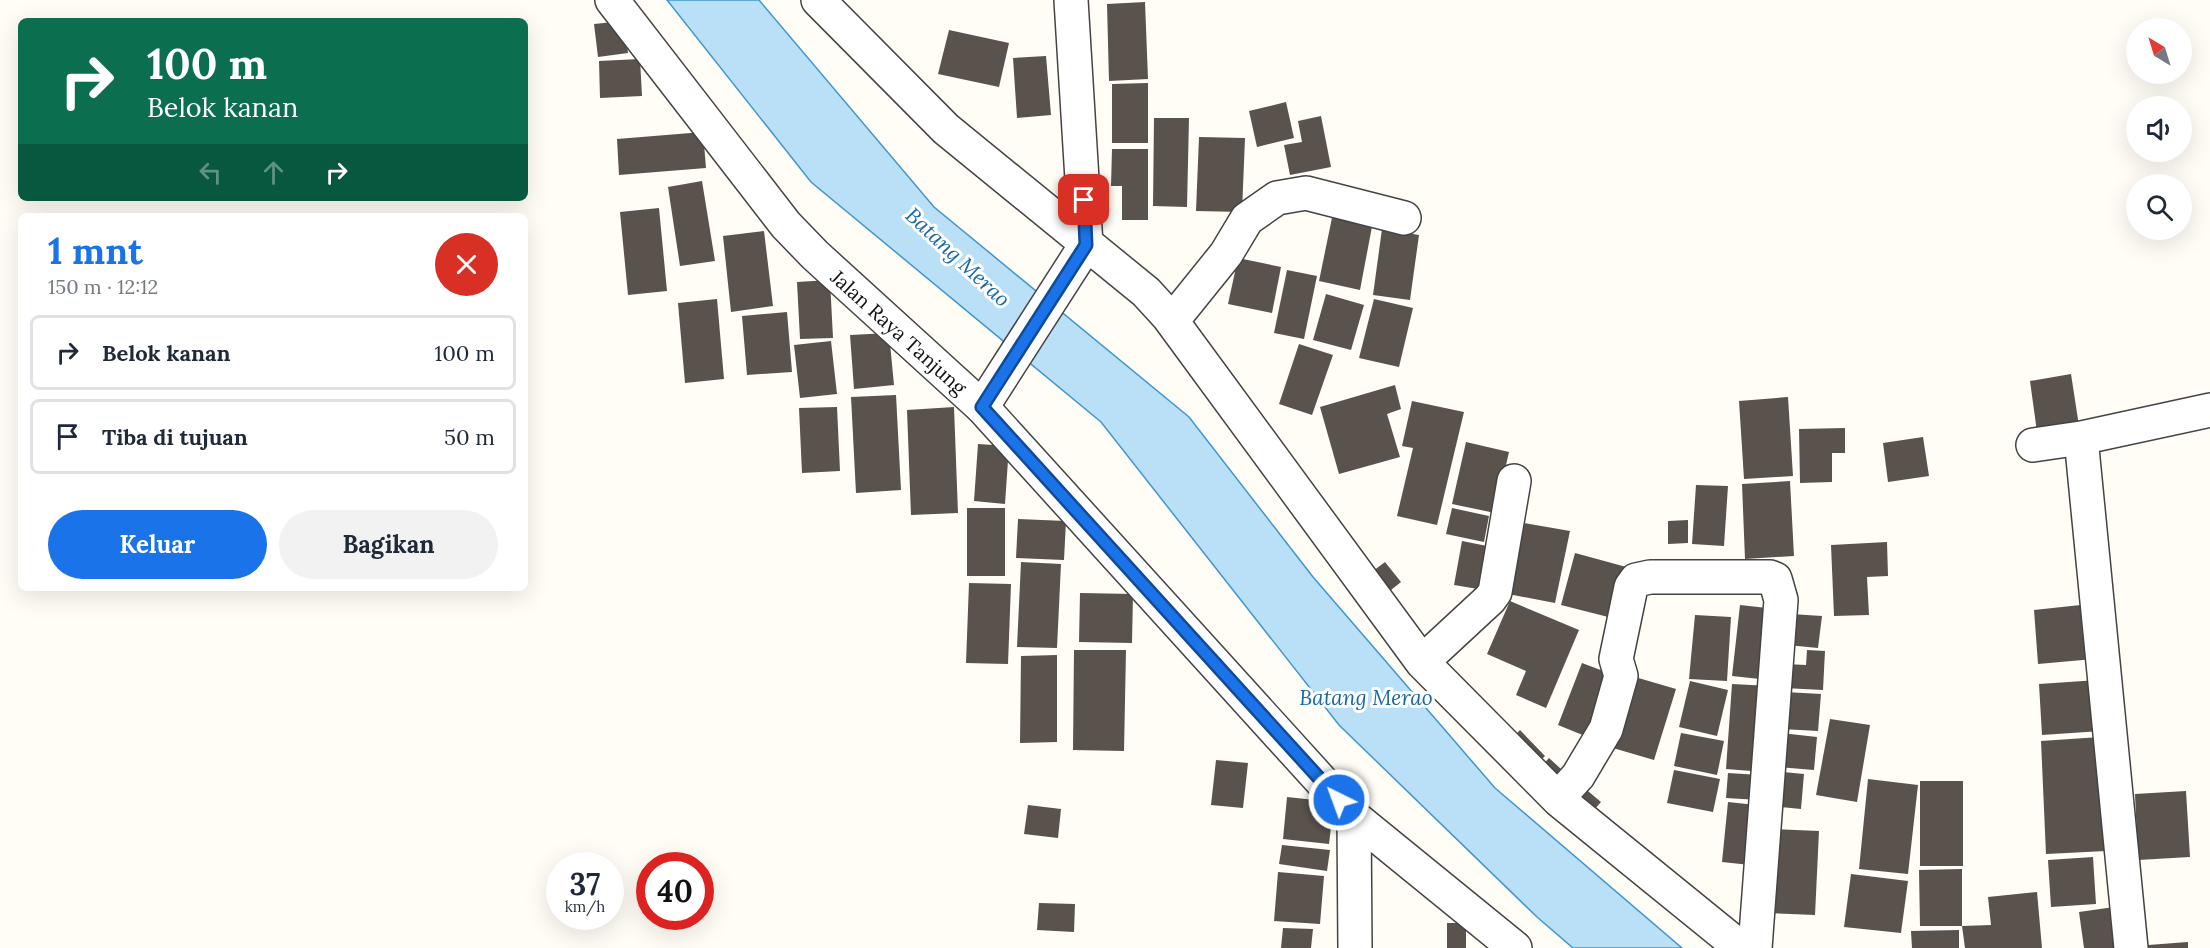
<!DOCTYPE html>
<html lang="id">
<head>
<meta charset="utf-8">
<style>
	:root { --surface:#fff; --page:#f2f2f3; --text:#1f2937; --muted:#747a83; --line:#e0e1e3; --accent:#1a73e8 }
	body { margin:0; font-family:Lora,serif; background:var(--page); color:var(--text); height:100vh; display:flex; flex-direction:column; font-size:22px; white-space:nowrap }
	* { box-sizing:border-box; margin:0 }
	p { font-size:20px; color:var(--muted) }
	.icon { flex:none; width:33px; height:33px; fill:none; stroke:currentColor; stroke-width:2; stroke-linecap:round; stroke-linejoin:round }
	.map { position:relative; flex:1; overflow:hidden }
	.side { position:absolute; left:18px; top:213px; width:510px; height:378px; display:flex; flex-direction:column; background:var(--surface); border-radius:9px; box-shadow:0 6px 24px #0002 }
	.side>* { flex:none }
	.top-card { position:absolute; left:18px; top:18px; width:510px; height:183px; border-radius:9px; box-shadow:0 6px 24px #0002; background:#0b6e4f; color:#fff; overflow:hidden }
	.needle { width:39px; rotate:322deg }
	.tools { position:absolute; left:2126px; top:18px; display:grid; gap:12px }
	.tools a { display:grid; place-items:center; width:66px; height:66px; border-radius:50%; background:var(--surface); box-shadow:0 6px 24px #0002; font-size:30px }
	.speed { position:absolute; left:546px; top:852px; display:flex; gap:12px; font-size:30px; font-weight:700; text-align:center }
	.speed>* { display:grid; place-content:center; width:78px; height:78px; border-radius:50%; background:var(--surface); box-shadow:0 6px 24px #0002; line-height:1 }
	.speed small { font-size:15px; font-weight:400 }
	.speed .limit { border:9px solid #d22; background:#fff; color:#111 }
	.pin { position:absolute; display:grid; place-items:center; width:51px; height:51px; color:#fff; margin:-26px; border-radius:12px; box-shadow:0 3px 9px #0006 }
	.me { position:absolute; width:66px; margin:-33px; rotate:318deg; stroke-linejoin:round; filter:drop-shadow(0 0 4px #0008) }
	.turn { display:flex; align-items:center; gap:21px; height:126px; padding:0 30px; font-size:27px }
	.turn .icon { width:78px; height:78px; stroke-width:2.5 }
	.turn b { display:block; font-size:42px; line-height:51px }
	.lanes { display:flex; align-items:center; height:57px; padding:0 30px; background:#0003; justify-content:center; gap:30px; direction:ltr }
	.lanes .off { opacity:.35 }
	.round { display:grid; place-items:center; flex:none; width:63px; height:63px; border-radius:32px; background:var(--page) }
	.summary { display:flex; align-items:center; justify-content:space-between; height:102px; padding:0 30px }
	h1 { font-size:36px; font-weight:700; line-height:45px; color:var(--accent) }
	.cta { display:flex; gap:12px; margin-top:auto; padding:12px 30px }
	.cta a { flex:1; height:69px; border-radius:36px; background:var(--accent); color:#fff; font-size:24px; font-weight:700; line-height:69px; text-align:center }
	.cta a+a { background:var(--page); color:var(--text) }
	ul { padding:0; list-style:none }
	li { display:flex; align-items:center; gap:18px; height:75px; margin:0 12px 9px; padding:0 18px; border:3px solid var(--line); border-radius:9px }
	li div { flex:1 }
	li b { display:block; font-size:22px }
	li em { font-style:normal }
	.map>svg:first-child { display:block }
	.water { fill:#b9e0f7; stroke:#3f96cf; stroke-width:1.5 }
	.building { fill:#5a524d }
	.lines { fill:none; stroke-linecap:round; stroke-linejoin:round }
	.minor-casing { stroke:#444; stroke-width:36 }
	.tertiary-casing { stroke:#444; stroke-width:36 }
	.minor { stroke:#fff; stroke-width:33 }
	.tertiary { stroke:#fff; stroke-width:33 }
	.route-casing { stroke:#114b97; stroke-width:15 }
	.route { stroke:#1a73e8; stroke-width:10 }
	.labels { text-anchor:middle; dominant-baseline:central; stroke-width:6; stroke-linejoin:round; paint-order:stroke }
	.street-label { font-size:20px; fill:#111; stroke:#fff }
	.water-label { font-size:21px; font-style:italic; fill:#1768a6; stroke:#fff }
</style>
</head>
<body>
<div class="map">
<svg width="2210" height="948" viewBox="0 0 2210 948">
	<rect width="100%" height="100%" fill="#fffdf5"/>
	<path class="water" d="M667 0H759L934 207 1189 417 1313 577 1495 788 1682 948H1573L1537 917 1339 725 1101 422 811 182Z"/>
	<path class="building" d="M1145 2 1148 79 1109 81 1107 4Z
		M624 21 628 53 598 57 594 24Z
		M949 30 1009 43 999 87 938 74Z
		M1046 56 1051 115 1017 118 1013 58Z
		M640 59 642 96 600 98 599 61Z
		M1148 83V143H1112V84Z
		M1286 102 1294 138 1257 147 1249 111Z
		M1321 116 1331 167 1290 175 1284 145 1302 142 1298 121Z
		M1154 118H1189L1187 207 1153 206Z
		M703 132 706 168 619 175 617 139Z
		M1199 137 1245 138 1242 212 1196 211Z
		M1112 149H1148V220H1122V186H1111Z
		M702 181 715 261 680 266 668 187Z
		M659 208 667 291 628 295 620 212Z
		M1334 208 1374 216 1360 290 1319 281Z
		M1382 229 1419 235 1410 300 1373 295Z
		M764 231 773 306 731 312 723 236Z
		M1238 258 1281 267 1272 313 1228 304Z
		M1287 270 1317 276 1304 339 1274 333Z
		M830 280 833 338 800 339 797 282Z
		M1326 294 1364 305 1351 350 1313 340Z
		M717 299 724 379 685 383 678 303Z
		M1374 299 1413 308 1399 367 1359 358Z
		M787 312 792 372 747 375 742 316Z
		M889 333 894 385 854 389 850 335Z
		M831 341 837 394 800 398 794 345Z
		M1299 344 1333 355 1312 415 1279 404Z
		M2071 374 2079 426 2037 432 2030 381Z
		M1395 385 1401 409 1387 414 1400 457 1339 474 1320 407Z
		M896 395 901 490 856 493 851 397Z
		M1788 397 1793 476 1744 479 1739 401Z
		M1412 401 1464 412 1437 525 1397 516 1413 448 1402 446Z
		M837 407 840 471 802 473 799 408Z
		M954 407 958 513 911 515 907 410Z
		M1845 428V453H1832V482L1800 483 1799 429Z
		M1923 437 1929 476 1888 482 1883 443Z
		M1466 442 1509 452 1495 513 1452 504Z
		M978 444 1009 446 1005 504 974 501Z
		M1790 481 1794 556 1745 559 1742 484Z
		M1696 485 1728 486 1724 546 1692 544Z
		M967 508H1005V576H967Z
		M1452 508 1489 516 1484 542 1446 534Z
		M1018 519 1066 521 1064 560 1016 558Z
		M1688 520V543L1668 544V521Z
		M1518 522 1570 531 1555 603 1503 593Z
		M1462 541 1492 547 1484 590 1454 585Z
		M1887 542 1888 576 1867 577 1869 615 1834 616 1831 545Z
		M1575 553 1630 568 1616 619 1561 605Z
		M1021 562 1061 564 1057 648 1017 647Z
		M1385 562 1401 582 1381 598 1365 577Z
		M969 583 1011 584 1008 664 966 663Z
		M1080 593 1133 594 1132 643 1079 642Z
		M1510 601 1579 630 1546 708 1516 695 1526 671 1487 654Z
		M2090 604 2094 659 2038 664 2034 610Z
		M1740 605 1776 609 1769 680 1732 676Z
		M1791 614 1822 616 1818 648 1787 645Z
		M1695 615 1731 617 1727 681 1689 679Z
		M1074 650H1126L1124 751 1073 750Z
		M1807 650 1825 651 1823 690 1784 688 1785 664 1806 665Z
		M1057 655V742L1020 743 1021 656Z
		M1582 663 1614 675 1590 738 1558 725Z
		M1635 677 1676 689 1654 760 1613 748Z
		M2098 680 2101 731 2042 735 2039 684Z
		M1690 681 1728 690 1717 736 1679 727Z
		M1732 684 1770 686 1764 772 1726 769Z
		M1785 692 1821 694 1818 731 1782 729Z
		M1830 719 1870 725 1857 802 1816 795Z
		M1520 730 1545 756 1533 768 1508 743Z
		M1681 733 1724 741 1717 775 1674 766Z
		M1781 733 1817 737 1814 770 1778 767Z
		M2100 737 2106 851 2046 854 2041 741Z
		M1549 758 1573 780 1536 772Z
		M1216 760 1248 763 1243 808 1211 805Z
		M1674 770 1720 779 1713 812 1667 803Z
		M1774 771 1804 774 1801 809 1771 806Z
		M1728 773 1760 775 1759 800 1726 798Z
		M1868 779 1918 785 1908 874 1859 869Z
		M1576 781 1601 802 1587 818Z
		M1920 781H1963V866H1920Z
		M2186 791 2190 857 2138 860 2135 794Z
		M1287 797 1334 802 1329 844 1283 839Z
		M1728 802 1756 805 1750 865 1722 862Z
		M1028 805 1061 809 1058 838 1024 834Z
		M1772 829 1819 831 1815 915 1769 913Z
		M1282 845 1330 850 1327 871 1279 864Z
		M2093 857 2096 904 2051 907 2048 860Z
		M1962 869V926H1920L1919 870Z
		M1278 872 1324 876 1320 924 1274 921Z
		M1851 874 1908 881 1901 933 1844 927Z
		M2037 892 2042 948H1965L1962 926 1991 925 1988 897Z
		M1039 903 1075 904 1074 932 1037 930Z
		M2114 907 2120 948H2084L2079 912Z
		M1447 923H1466V948H1447Z
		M1283 928 1313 929 1311 948H1281Z
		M1959 930V948H1912L1911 931Z
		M2188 942V948H2135V946Z"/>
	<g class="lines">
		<defs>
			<path id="minor" d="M818 0 946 129 1146 292 1168 316 1422 662 1560 801 1741 948
				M1172 321 1226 254 1247 219 1277 198 1306 193 1404 218
				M982 407 1086 245 1071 0
				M2081 438 2131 948
				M2033 445 2081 438 2210 410
				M1422 662 1490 599 1495 592 1514 481
				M1558 798 1578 776 1606 729 1621 676 1616 659 1631 587 1636 580 1650 577H1770L1775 579 1781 600 1755 948
				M1354 817 1355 948"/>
			<path id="tertiary" d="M612 0 786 225 815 255 982 407 1354 817 1515 948"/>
		</defs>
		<use href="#minor" class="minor-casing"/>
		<use href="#tertiary" class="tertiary-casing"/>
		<use href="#minor" class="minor"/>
		<use href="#tertiary" class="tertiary"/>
	</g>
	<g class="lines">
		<defs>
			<path id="route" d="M1084 200 1086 245 982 407 1339 800"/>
		</defs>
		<use href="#route" class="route-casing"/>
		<use href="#route" class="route"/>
	</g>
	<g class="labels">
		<g class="street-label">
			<text transform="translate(899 332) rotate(42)">Jalan Raya Tanjung</text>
		</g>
		<g class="water-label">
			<text transform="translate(958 257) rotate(43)">Batang Merao</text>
			<text x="1366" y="697">Batang Merao</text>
		</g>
	</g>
</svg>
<div class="tools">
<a><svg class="needle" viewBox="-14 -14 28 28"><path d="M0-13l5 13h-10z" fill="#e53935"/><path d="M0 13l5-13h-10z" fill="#747a83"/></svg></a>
<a><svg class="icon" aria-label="sound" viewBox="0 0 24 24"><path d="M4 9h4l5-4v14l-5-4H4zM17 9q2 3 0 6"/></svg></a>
<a><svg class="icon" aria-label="search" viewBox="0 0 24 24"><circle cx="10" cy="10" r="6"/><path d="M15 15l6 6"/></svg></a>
</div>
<div class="speed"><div>37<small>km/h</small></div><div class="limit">40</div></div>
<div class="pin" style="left:1084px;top:200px;background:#d93025"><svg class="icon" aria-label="arrive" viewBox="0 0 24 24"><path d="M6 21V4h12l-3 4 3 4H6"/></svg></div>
<svg class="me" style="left:1339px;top:800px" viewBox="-20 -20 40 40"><circle r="17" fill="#1a73e8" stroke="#fff" stroke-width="3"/><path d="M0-11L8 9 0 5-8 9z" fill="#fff"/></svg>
<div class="top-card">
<div class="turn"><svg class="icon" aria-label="right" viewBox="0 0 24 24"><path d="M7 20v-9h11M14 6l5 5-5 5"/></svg><div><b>100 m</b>Belok kanan</div></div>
<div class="lanes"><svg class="icon off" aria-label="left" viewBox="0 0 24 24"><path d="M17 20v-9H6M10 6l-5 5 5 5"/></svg><svg class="icon off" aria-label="ahead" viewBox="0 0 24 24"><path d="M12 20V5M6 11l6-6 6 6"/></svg><svg class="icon" aria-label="right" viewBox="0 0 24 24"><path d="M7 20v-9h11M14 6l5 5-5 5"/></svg></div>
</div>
<section class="side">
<div class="summary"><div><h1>1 mnt</h1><p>150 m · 12:12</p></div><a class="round" style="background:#d93025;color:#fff"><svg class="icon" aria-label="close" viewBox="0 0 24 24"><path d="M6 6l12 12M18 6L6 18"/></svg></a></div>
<ul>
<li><svg class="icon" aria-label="right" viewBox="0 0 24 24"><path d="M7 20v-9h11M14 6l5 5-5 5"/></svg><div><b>Belok kanan</b></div><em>100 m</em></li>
<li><svg class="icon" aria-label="arrive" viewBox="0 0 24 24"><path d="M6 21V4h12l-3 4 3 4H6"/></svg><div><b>Tiba di tujuan</b></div><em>50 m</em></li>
</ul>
<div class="cta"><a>Keluar</a><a>Bagikan</a></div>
</section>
</div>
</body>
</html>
